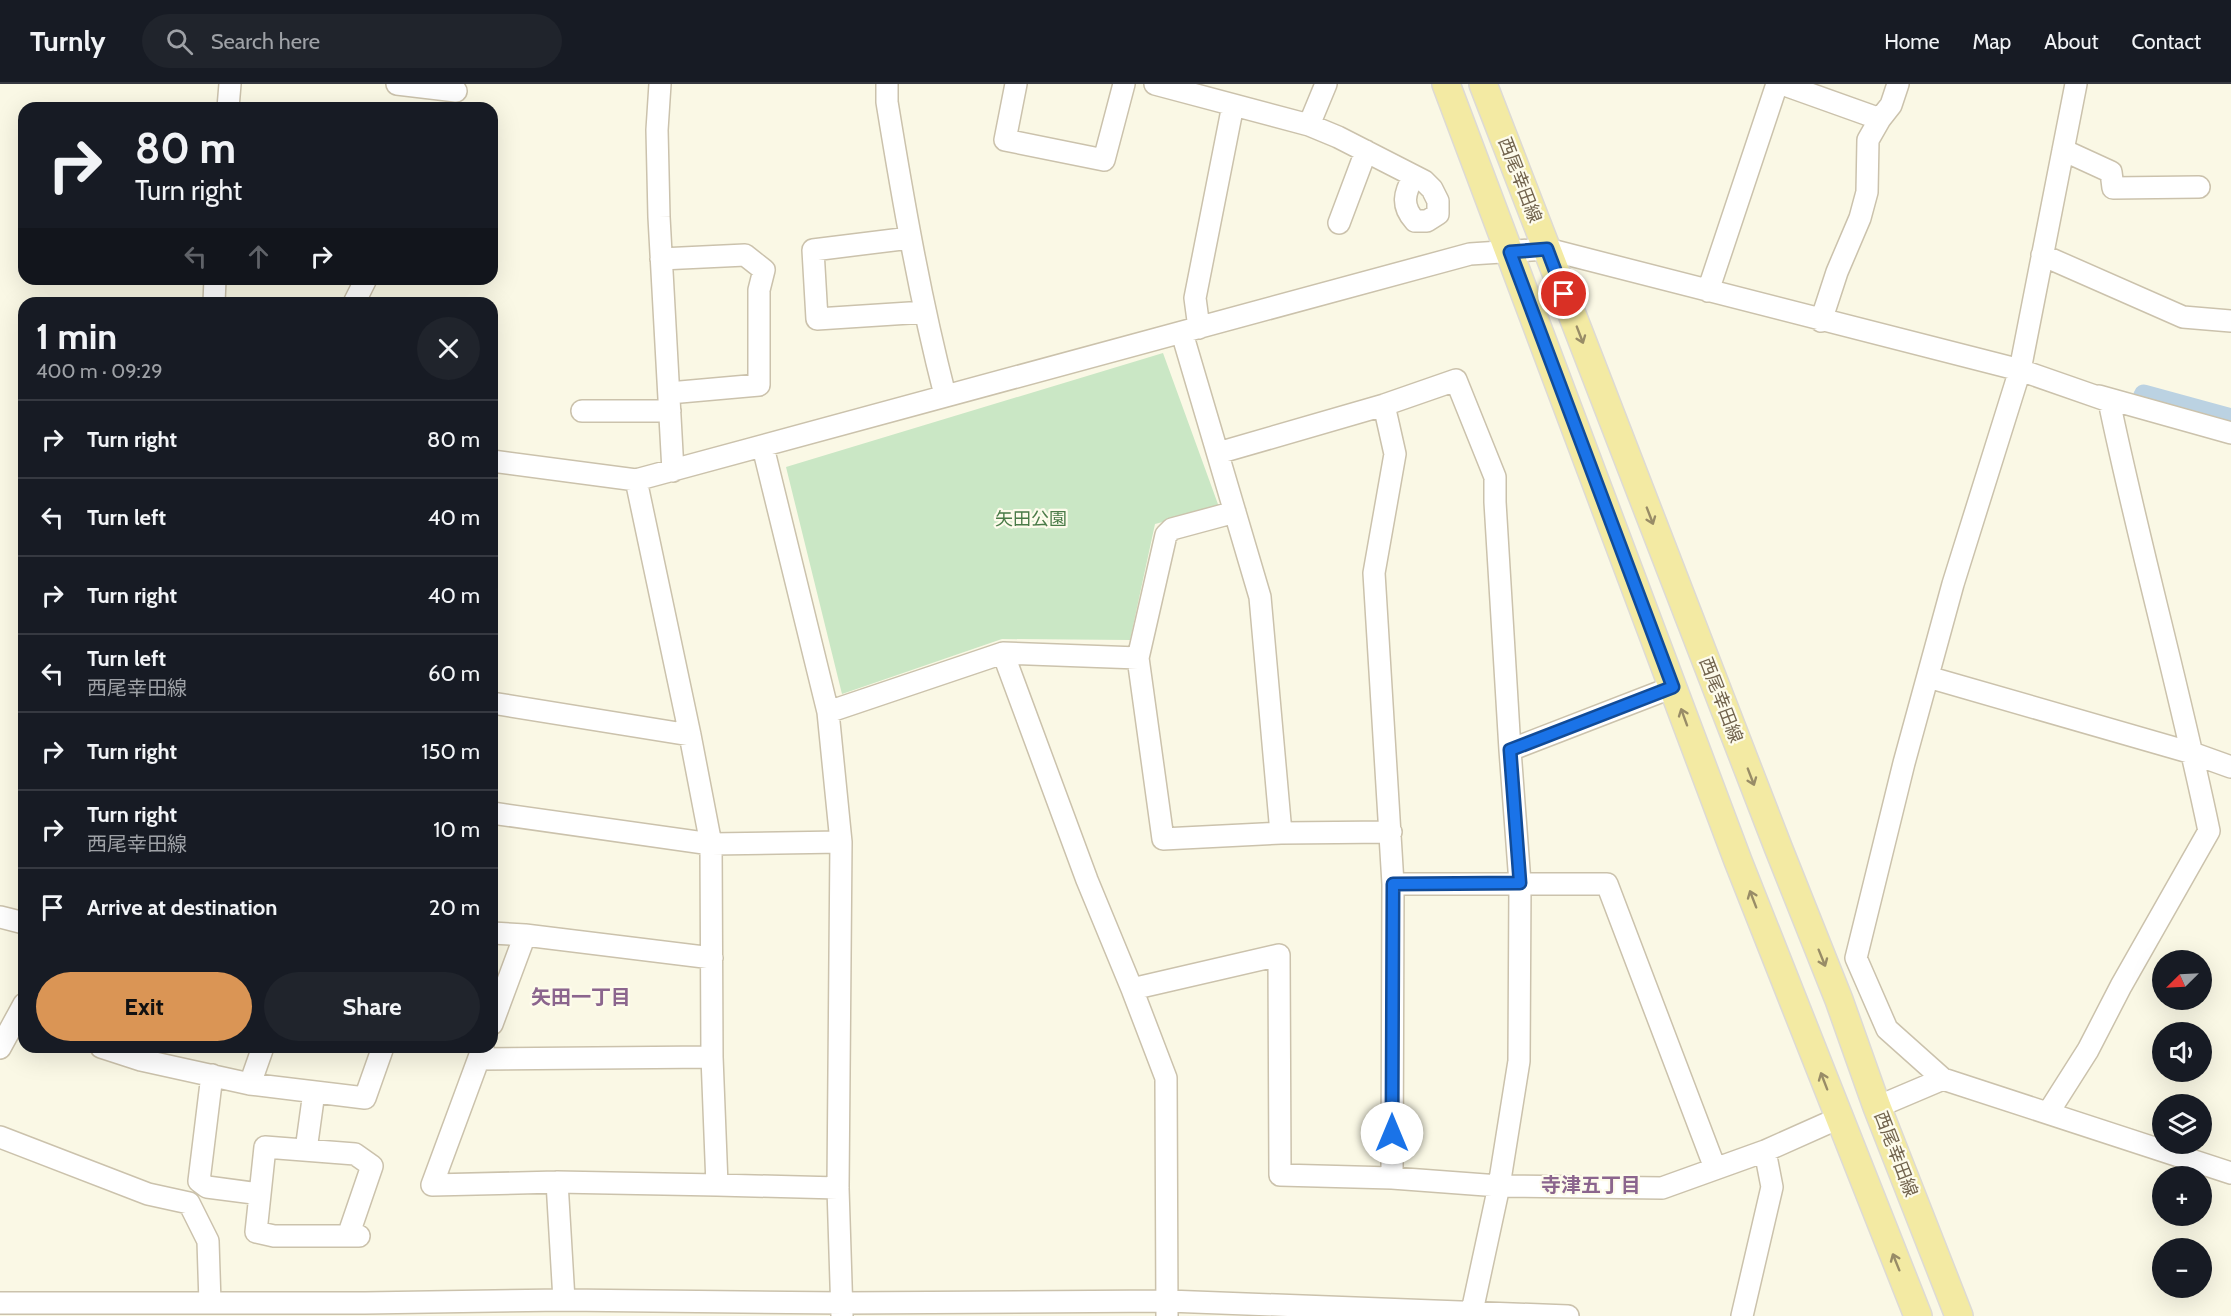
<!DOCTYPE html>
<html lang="en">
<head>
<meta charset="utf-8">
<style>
	:root { --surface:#171b24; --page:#20242c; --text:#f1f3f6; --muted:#9ea1a6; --line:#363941; --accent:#da9555 }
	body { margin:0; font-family:Cabin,"Noto Sans JP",sans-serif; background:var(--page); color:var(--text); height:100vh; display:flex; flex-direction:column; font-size:22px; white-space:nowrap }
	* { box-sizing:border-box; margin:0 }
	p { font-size:20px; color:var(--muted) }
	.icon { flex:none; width:33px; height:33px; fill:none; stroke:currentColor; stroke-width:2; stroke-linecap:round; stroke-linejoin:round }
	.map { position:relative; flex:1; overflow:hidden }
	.sheet { position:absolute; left:18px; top:213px; width:480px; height:756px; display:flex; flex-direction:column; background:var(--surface); border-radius:18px; box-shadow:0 6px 24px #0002 }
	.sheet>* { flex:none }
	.guide { position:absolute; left:18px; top:18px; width:480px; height:183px; border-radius:18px; box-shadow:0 6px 24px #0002; background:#171b24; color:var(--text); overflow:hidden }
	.needle { width:39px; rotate:246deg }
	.controls { position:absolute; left:2152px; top:866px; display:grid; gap:12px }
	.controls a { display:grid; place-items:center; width:60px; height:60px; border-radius:50%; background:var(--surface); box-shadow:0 6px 24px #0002; font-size:30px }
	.pin { position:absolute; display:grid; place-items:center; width:51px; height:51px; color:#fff; margin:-26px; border:3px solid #fff; border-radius:50%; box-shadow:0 2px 6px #0007 }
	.me { position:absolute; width:66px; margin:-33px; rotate:0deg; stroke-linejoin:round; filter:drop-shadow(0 0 4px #0008) }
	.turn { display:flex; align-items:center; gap:21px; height:126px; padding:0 18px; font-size:27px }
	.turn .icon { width:78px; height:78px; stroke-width:2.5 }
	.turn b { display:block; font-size:42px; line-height:51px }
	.lanes { display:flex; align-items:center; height:57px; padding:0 18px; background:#0003; justify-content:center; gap:30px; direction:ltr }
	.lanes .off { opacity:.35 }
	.round { display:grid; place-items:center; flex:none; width:63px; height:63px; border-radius:32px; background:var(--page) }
	.summary { display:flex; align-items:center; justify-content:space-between; height:102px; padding:0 18px }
	h1 { font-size:36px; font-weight:800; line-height:45px }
	.action { display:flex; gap:12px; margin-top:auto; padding:12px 18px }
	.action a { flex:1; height:69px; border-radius:36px; background:var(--accent); color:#111; font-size:24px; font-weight:800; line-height:69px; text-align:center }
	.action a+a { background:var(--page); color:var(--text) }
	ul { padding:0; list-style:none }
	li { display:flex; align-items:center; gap:18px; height:78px; padding:0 18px; border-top:2px solid var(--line) }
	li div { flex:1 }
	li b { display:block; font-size:22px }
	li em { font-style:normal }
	header { display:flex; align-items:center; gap:36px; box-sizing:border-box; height:84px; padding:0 30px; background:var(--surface); border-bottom:2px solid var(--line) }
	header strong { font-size:28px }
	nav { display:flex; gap:33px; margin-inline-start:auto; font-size:21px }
	.search { width:420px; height:54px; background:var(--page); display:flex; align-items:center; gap:15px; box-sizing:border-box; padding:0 21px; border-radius:33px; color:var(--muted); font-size:22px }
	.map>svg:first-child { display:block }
	.green { fill:#cae7c5 }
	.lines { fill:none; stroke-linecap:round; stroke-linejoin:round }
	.canal { stroke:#bbd2e2; stroke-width:21 }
	.minor-casing { stroke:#cbc2ac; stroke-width:24 }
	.major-casing { stroke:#dddad4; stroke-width:30 }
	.minor { stroke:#fff; stroke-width:21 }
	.major { stroke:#f3eaa3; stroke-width:27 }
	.oneway { stroke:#988c67 }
	.route-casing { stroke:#114b97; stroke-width:15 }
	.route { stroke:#1a73e8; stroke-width:10 }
	.labels { text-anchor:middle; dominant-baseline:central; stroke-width:4.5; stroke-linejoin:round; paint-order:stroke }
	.street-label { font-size:18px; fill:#71634d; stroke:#fdfbeb }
	.park-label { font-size:18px; fill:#4a7b48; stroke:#fdfbeb }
	.neighbourhood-label { font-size:20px; font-weight:bold; fill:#8b658d; stroke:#fdfbeb }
</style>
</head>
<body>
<header>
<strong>Turnly</strong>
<div class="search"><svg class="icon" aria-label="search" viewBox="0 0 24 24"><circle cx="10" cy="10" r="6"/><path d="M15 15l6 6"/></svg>Search here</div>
<nav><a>Home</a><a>Map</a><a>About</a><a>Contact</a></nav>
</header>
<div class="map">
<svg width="2231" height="1232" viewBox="0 0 2231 1232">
	<rect width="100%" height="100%" fill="#faf8e5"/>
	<path class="green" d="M1163 269 1219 423 1155 440 1130 556 1002 555 842 610 786 383Z"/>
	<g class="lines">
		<path class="canal" d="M2144 311 2231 335"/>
		<defs>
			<path id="minor" d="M397 0 456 7
				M660 0 657 46 659 133 673 387
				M887 0V18C903 116 920 214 945 311
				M1016 0 1005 56 1104 76 1124 0
				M1155 0 1309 41 1338 53 1424 97 1432 105 1438 117V130L1427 137H1415C1401 122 1404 109 1414 92
				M1782 0 1880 35 1868 56 1867 108 1860 134 1837 188 1821 237
				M2076 0 2020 286 1953 500 1904 679 1856 874 1887 945 1943 995 2231 1089
				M228 24 230 0
				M1880 35 1891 21 1898 0
				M1309 41 1326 0
				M2063 66 2111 88 2113 104 2199 103
				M1339 139 1366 67
				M910 154 813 166 817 235 925 228
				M2042 171 2183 233 2231 237
				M661 175 745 171 764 186 759 206V301L669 309
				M1708 207 1777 0
				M214 219 215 195
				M354 219 366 195
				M1199 244 1195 214 1233 21
				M1182 249 1260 513 1281 749 1391 748
				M2099 312 2231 349
				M1384 321 1395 370 1374 489 1393 800 1392 1094
				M582 327H670
				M763 363 828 628 841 758 838 1104 842 1231
				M1218 369 1384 321 1456 296 1495 393V418L1510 666 1520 799 1519 977 1499 1102 1471 1232
				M492 377 636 396 1470 170 1547 165 2020 286 2109 317C2139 461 2179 603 2209 747L2121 902 2088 966 2048 1029
				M1003 569 1087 796 1132 905 1166 994 1167 1232
				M1138 574 1163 755 1281 749
				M1928 593 2192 669 2231 683
				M492 619 690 651
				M828 628 1003 569 1138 574 1166 451 1172 445 1235 428
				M1510 666 1673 603
				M492 729 711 760 841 758
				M1393 800H1607L1715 1084
				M0 833 24 839
				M492 849 525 851 492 940
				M525 851 712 874
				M1132 905 1279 871 1280 1091 1392 1094 1499 1102 1662 1104 1765 1067 1839 1034
				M101 963 141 976 250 1000 365 1014 383 963
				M483 963 432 1101 557 1098 717 1101 712 973 711 760 690 651 636 396
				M0 964 24 920
				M479 975 712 973
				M212 991 199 1097 207 1103 260 1110
				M250 1000 263 963
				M1877 1023 1943 995
				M0 1053 148 1110 189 1119 208 1157 210 1219
				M306 1066 314 1008
				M557 1098 564 1216
				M717 1101 838 1104
				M348 1152 372 1082 355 1070 265 1063 256 1148 274 1152H359
				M0 1219H365L564 1216 843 1219 1168 1217 1568 1232
				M1742 1232 1772 1103 1765 1067"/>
			<path id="major" d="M1446 0 1738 777 1918 1232
				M1483 0 1778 763 1839 916 1877 1023 1959 1232"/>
		</defs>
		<use href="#minor" class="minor-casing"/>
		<use href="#major" class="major-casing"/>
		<use href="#minor" class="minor"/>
		<use href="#major" class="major"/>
	</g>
	<defs><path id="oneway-shaft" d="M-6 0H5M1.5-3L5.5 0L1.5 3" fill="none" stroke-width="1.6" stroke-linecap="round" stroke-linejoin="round" transform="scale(1.5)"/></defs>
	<g class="oneway">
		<use href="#oneway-shaft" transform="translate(1580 251) rotate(69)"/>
		<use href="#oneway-shaft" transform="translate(1650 432) rotate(69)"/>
		<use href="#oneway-shaft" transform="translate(1684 633) rotate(-110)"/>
		<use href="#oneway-shaft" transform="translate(1751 693) rotate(69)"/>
		<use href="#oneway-shaft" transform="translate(1753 815) rotate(-111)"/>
		<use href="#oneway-shaft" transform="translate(1822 874) rotate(68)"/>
		<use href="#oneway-shaft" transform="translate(1824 997) rotate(-111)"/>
		<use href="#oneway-shaft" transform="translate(1896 1178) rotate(-112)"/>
	</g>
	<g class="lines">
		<defs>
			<path id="route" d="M1392 1049 1393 800 1520 799 1510 666 1673 603 1510 168 1547 165 1564 210"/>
		</defs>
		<use href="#route" class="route-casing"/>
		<use href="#route" class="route"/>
	</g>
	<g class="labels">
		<g class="street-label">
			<text transform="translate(1520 96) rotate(69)">西尾幸田線</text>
			<text transform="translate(1721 616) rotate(69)">西尾幸田線</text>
			<text transform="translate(1896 1070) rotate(69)">西尾幸田線</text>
		</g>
		<g class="park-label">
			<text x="1031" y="435">矢田公園</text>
		</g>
		<g class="neighbourhood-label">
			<text x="581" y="913">矢田一丁目</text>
			<text x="1591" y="1101">寺津五丁目</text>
		</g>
	</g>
</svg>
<div class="controls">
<a><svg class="needle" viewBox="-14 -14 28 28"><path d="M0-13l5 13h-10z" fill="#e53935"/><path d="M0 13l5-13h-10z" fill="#9ea1a6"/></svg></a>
<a><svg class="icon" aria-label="sound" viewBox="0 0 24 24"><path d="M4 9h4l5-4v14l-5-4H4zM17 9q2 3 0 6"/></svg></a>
<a><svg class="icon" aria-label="layers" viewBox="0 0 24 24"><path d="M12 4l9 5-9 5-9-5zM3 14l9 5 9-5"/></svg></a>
<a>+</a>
<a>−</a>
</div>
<div class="pin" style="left:1564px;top:210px;background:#d93025"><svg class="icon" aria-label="arrive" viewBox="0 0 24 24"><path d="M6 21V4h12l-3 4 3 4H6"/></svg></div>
<svg class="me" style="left:1392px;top:1049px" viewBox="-20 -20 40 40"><circle r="19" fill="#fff"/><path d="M0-13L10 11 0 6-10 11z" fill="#1a73e8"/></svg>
<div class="guide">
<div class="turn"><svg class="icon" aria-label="right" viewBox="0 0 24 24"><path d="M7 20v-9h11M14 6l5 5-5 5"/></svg><div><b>80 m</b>Turn right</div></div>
<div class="lanes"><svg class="icon off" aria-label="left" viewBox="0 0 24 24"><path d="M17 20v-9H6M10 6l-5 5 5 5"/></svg><svg class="icon off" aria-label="ahead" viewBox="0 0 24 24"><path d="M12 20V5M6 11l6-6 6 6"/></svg><svg class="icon" aria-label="right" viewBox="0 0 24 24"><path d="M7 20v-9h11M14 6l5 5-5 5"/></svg></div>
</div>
<section class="sheet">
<div class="summary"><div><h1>1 min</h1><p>400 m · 09:29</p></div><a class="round"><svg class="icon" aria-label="close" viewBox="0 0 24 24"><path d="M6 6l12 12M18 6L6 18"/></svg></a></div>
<ul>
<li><svg class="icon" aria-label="right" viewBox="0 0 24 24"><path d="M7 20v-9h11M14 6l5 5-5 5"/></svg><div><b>Turn right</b></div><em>80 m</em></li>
<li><svg class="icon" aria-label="left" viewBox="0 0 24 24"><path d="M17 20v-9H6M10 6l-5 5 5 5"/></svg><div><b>Turn left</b></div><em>40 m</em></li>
<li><svg class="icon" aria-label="right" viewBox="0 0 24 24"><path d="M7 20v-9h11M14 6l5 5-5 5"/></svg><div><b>Turn right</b></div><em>40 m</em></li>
<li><svg class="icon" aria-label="left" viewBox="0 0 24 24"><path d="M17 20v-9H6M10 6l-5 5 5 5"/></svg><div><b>Turn left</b><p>西尾幸田線</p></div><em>60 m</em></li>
<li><svg class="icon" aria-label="right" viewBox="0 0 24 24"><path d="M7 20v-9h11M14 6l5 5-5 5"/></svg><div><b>Turn right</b></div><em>150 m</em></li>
<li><svg class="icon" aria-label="right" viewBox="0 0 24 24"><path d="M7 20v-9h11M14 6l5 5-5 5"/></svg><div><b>Turn right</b><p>西尾幸田線</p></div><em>10 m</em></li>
<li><svg class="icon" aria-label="arrive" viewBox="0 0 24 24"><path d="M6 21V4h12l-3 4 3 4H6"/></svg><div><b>Arrive at destination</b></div><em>20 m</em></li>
</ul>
<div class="action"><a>Exit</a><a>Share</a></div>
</section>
</div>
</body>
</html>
